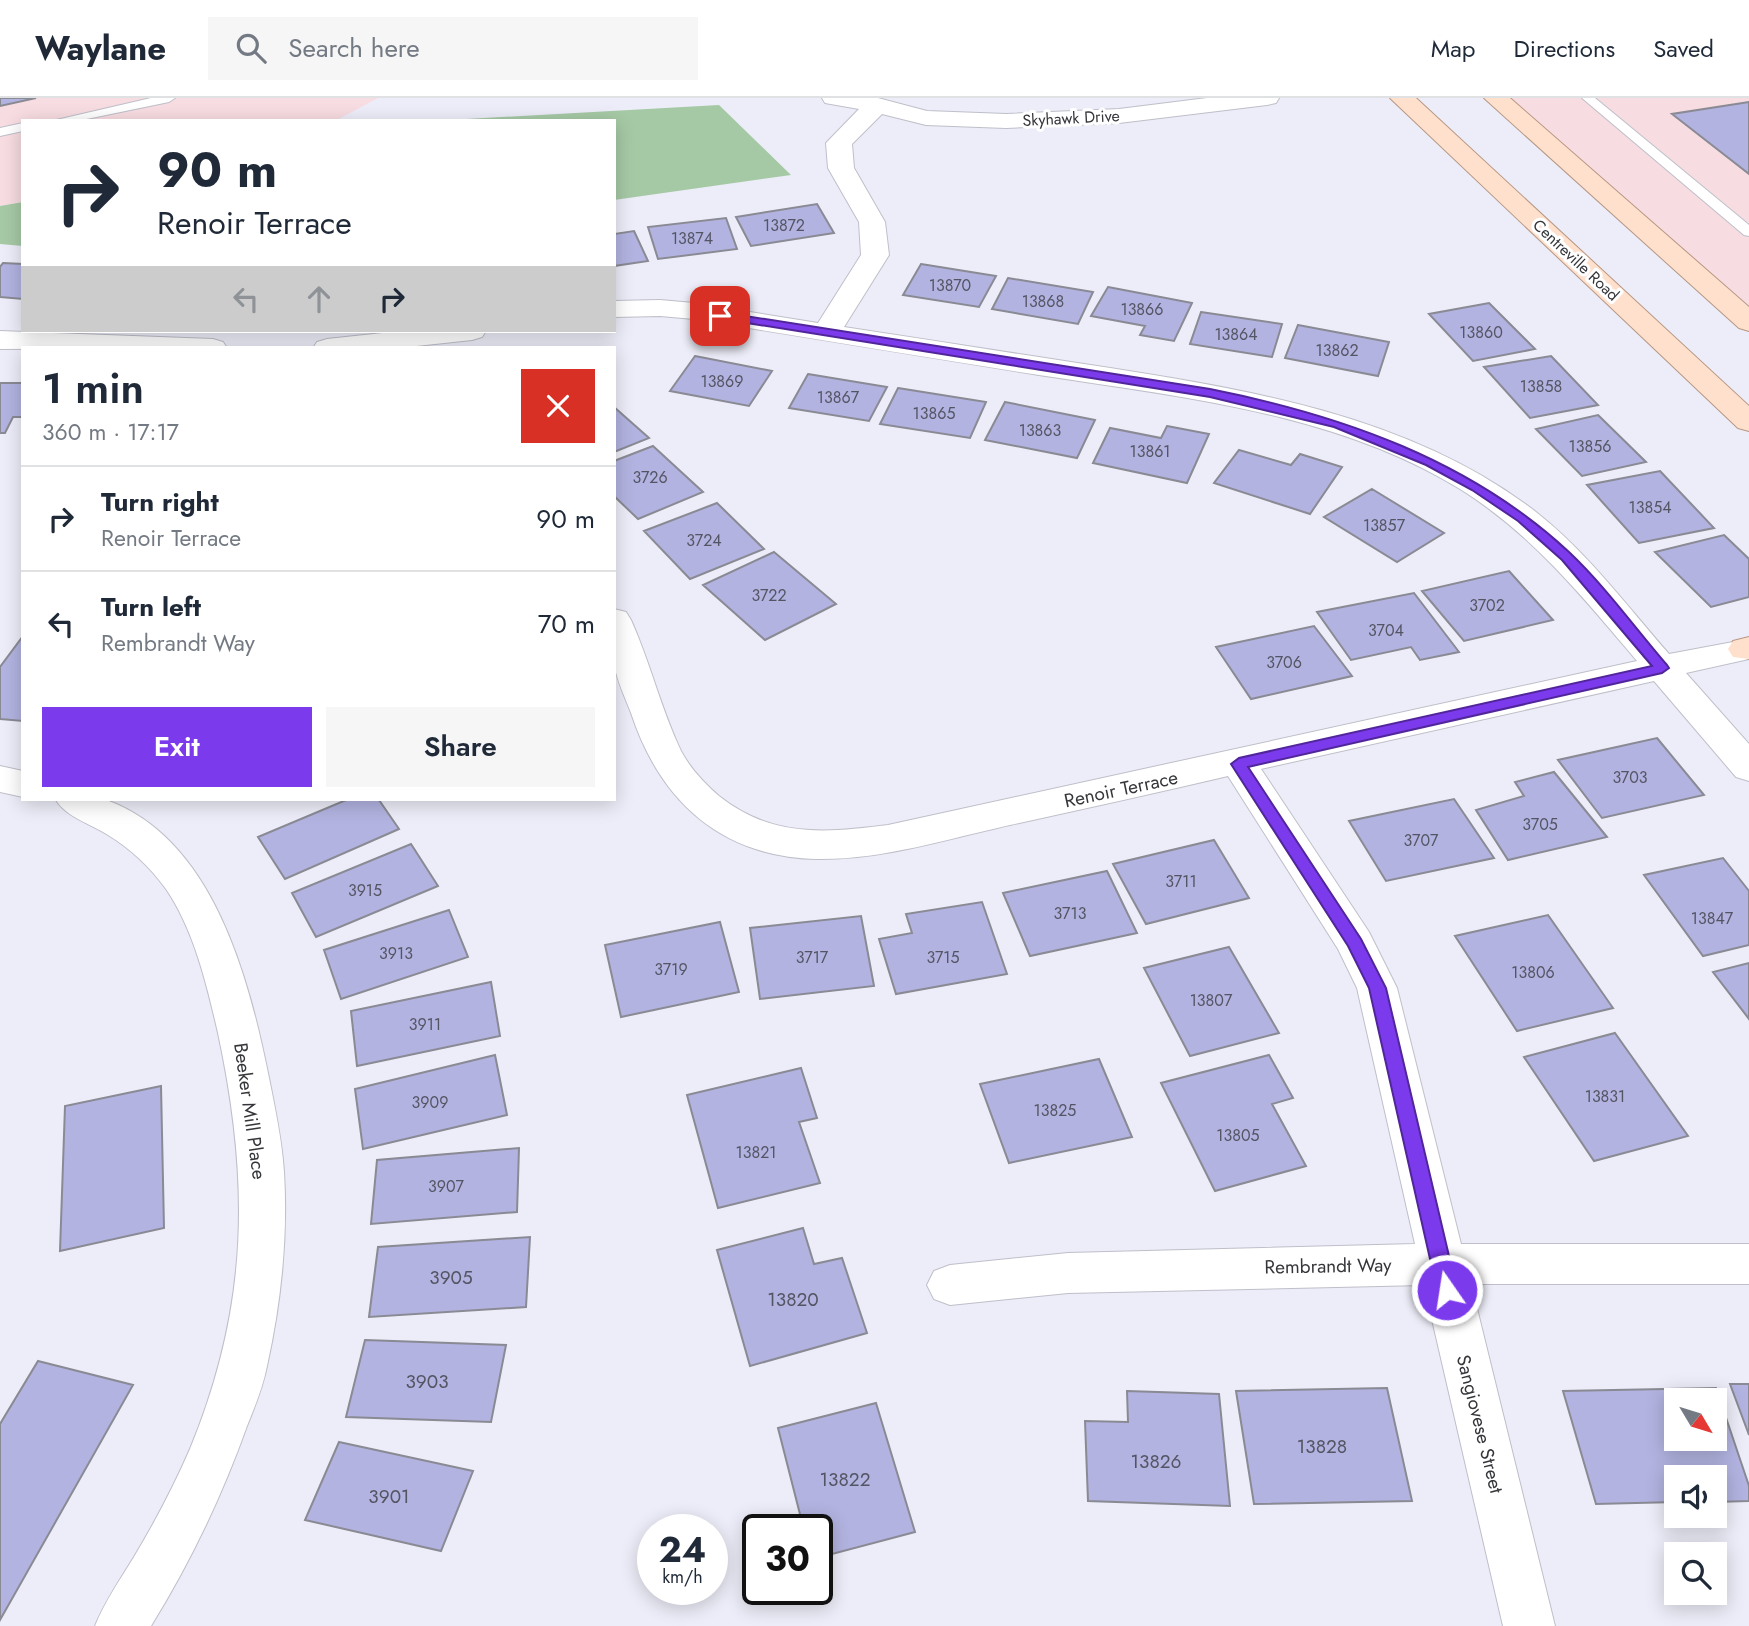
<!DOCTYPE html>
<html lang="en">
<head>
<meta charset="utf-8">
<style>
	:root { --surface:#fff; --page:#f6f6f7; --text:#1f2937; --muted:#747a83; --line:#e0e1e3; --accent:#7c3aed }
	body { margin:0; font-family:Jost,sans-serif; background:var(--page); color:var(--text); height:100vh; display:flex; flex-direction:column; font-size:26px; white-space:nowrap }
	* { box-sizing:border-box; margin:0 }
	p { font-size:23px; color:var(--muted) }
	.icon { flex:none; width:38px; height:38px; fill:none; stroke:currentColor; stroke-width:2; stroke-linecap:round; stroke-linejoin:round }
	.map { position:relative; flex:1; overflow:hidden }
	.panel { position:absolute; left:21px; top:248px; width:595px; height:455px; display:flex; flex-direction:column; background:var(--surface); border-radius:0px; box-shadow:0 4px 18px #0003 }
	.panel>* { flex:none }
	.banner { position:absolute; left:21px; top:21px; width:595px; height:214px; border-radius:0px; box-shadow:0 4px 18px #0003; background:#fff; color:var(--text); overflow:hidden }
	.needle { width:46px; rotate:128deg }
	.controls { position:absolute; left:1664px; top:1290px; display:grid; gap:14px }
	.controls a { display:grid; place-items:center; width:63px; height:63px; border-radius:0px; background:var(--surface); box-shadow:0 4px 18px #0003; font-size:35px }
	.speed { position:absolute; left:637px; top:1416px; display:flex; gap:14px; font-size:35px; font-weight:700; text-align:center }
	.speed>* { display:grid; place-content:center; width:91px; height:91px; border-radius:50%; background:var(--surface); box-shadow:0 4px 18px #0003; line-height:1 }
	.speed small { font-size:18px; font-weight:400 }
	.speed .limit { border:4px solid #111; border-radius:10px; background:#fff; color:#111 }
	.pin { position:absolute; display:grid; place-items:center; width:60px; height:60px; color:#fff; margin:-30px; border-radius:14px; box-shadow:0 4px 10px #0006 }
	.me { position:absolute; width:77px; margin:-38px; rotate:347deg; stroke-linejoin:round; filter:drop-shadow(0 0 5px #0008) }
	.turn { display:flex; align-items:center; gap:24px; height:147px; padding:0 21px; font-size:32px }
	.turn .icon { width:91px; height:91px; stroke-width:2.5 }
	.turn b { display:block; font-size:49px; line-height:60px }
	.lanes { display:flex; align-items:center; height:66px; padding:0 21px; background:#0003; justify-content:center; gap:35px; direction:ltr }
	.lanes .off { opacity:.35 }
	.round { display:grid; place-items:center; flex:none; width:74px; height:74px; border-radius:0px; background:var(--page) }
	.head { display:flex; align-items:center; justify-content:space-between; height:119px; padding:0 21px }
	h1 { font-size:42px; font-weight:600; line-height:52px }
	.primary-button { display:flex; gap:14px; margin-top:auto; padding:14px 21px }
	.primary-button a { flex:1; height:80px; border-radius:0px; background:var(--accent); color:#fff; font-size:28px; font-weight:600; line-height:80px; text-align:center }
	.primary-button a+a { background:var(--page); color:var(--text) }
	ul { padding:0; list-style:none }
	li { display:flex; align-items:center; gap:21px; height:105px; padding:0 21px; border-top:2px solid var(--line) }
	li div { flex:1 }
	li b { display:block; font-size:26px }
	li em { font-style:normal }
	header { display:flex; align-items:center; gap:42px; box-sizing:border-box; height:98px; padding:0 35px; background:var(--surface); border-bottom:2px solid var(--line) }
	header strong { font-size:33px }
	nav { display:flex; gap:38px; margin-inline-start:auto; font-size:24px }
	.search { width:490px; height:63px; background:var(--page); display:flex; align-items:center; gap:18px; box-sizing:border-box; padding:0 24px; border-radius:0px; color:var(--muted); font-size:26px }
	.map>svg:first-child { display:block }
	.commercial { fill:#f7dce1 }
	.forest { fill:#a6c9a5 }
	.building { fill:#b2b3e0; stroke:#8a8a94; stroke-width:2; fill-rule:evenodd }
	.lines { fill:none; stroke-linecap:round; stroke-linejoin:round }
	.lane-casing { stroke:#bebfc9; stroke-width:2 }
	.street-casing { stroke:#bebfc9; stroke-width:2 }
	.primary-casing { stroke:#b79783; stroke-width:2 }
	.lane { fill:#fff; fill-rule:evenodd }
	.street { fill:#fff; fill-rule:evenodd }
	.primary { fill:#fee0cd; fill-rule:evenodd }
	.route { fill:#7c3aed; stroke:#51269a; stroke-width:2 }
	.labels { text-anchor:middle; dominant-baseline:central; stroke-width:6; stroke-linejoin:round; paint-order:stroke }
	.far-street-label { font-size:16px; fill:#35363a; stroke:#fff }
	.number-label { font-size:16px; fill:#545564 }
	.street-label { font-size:19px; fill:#35363a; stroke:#fff }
	.near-number-label { font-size:19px; fill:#545564 }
</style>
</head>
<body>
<header>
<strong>Waylane</strong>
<div class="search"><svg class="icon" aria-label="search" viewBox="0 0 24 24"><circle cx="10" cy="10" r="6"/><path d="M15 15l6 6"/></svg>Search here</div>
<nav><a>Map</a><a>Directions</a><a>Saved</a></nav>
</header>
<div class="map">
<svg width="1749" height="1528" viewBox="0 0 1749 1528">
	<rect width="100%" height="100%" fill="#ecedf8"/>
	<path class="commercial" d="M0 0H378L335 23H23V104L0 108Z
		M1493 0H1749V224Z"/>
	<path class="forest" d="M719 7 791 77 614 102V23H431Z
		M23 104V148L0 146V108Z"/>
	<path class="building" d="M0 0H36L0 8Z
		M1749 4V76L1672 16Z
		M817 106 834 135 751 148 736 119Z
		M726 120 737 151 658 161 648 129Z
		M634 133 648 163 614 168V136Z
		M3 165 23 166V201L0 199V169Z
		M921 166 996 178 979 209 903 197Z
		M1008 180 1093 194 1078 226 992 211Z
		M1108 189 1192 205 1174 243 1140 237 1145 228 1091 218Z
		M1489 205 1535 251 1473 263 1429 216Z
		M1201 214 1282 226 1272 259 1190 246Z
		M1298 227 1389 244 1378 278 1285 260Z
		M695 258 772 273 749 308 670 293Z
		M1551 258 1598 307 1530 320 1484 269Z
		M808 276 887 289 869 323 789 310Z
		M0 285H23V319H13L5 335H0Z
		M898 290 986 304 970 340 880 326Z
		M1005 304 1095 322 1077 360 985 342Z
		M614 309 649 340 614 354Z
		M1598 317 1646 364 1582 378 1536 331Z
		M1167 328 1209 336 1187 385 1093 365 1110 330 1161 340Z
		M653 348 703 394 638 421 614 398V363Z
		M1239 352 1291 367 1300 356 1342 369 1310 416 1214 385Z
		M1660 373 1714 430 1639 445 1587 387Z
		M1372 391 1444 435 1397 464 1324 419Z
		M717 405 764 451 690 481 644 433Z
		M1724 437 1749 461V499L1711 509 1655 454Z
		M774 454 836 506 765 542 703 487Z
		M1509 473 1553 522 1464 543 1422 493Z
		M1414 495 1459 554 1420 562 1411 549 1351 562 1317 514Z
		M1314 528 1352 578 1251 601 1216 549Z
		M23 538V623L0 621V569Z
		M1657 640 1704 697 1602 720 1558 662Z
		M1554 674 1607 739 1508 762 1476 712 1524 698 1515 684Z
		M1454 701 1494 760 1386 783 1349 723Z
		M346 702H379L399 731 285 781 258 739Z
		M1214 742 1249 800 1146 826 1113 766Z
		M411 746 438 788 316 839 292 795Z
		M1723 760 1749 793V847L1703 858 1644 777Z
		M1107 773 1137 835 1030 858 1003 795Z
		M982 804 1007 876 896 896 879 841 912 835 906 816Z
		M449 812 468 859 341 901 324 852Z
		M1548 817 1613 910 1517 933 1455 838Z
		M861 818 874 888 760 901 750 830Z
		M720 824 739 894 621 919 605 847Z
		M1229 849 1279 935 1190 958 1144 870Z
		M1749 865V921L1713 874Z
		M491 884 500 938 357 968 351 913Z
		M1615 935 1688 1038 1594 1063 1524 959Z
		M495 957 507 1017 363 1051 355 991Z
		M1269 957 1293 1000 1272 1006 1306 1068 1215 1093 1161 985Z
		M1099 961 1132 1039 1009 1065 980 986Z
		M801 970 817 1020 799 1024 820 1085 718 1110 687 997Z
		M161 988 164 1130 60 1153 65 1008Z
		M519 1050 517 1114 371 1126 377 1062Z
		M803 1130 814 1166 842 1160 867 1235 750 1268 717 1152Z
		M530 1139 526 1209 369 1219 378 1149Z
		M365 1242 506 1247 491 1324 346 1319Z
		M38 1263 133 1287 0 1522V1326Z
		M1730 1286H1749V1337Z
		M1387 1290 1412 1403 1254 1406 1236 1293Z
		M1716 1290 1749 1388V1403L1715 1404V1379H1676V1404L1596 1406 1563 1293ZM1676 1302H1715V1340H1676Z
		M1127 1293 1219 1296 1230 1408 1088 1403 1085 1323 1128 1324Z
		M876 1305 915 1434 817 1460V1432H804L778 1330Z
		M339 1344 473 1373 441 1453 305 1422Z"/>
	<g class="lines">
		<defs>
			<path id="lane" d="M151 0H175L169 4 77 23H52Z
				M1582 0H1595L1749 127V138L1744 137Z
				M23 25V33L0 38V30Z"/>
			<path id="street" d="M822 0H878L927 13 1006 16 1119 11 1207 0H1279L1276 5 1267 7 1119 25 1006 30 926 27 882 16 852 46 854 70 885 124 889 157 844 229C924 241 1004 254 1084 266 1239 290 1408 315 1536 414 1587 454 1627 508 1669 556L1749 541V561L1686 575 1749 646V683L1736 679 1654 583 1261 671 1369 834 1397 890 1461 1146H1749V1186H1471L1555 1528H1503L1424 1187 1068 1195 950 1207 934 1201 927 1187 934 1173 950 1167 1068 1155 1415 1146 1357 890 1338 851 1228 678C1156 695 1083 711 1010 727 947 741 882 762 817 761 721 759 660 703 631 615 625 599 616 581 614 564 612 547 614 528 614 511L626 514 631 522C650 564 661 611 681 653 690 670 704 685 719 698 772 740 824 735 888 727L1637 563C1583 499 1532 436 1460 391 1335 314 1180 299 1039 277 924 259 809 240 694 221L660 218 614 219V203L660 202 694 205 818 225 861 157 859 124 828 70 826 45 859 11 825 5Z
				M0 233 213 241 223 244 227 250 0 251Z
				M401 233H486L482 239 472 242 398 250H313L317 244 327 241Z
				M0 668 23 673V699L0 694Z
				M56 702C71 701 95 698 109 703 214 743 249 881 269 980 275 1010 282 1042 284 1074 288 1138 281 1205 267 1268 263 1289 255 1308 247 1328 222 1398 190 1465 151 1528H95C105 1503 120 1482 134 1459 155 1424 174 1388 190 1351 249 1208 250 1084 218 935 207 887 194 832 166 791 150 769 131 751 108 737 91 726 66 719 56 702Z"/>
			<path id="primary" d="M1390 0H1416L1749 308V333L1738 330Z
				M1484 0H1510L1749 209V233L1739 230Z
				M1749 539V561L1733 559 1728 551 1733 543Z"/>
		</defs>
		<use href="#lane" class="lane-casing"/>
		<use href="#street" class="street-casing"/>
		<use href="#primary" class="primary-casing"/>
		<use href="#lane" class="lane"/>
		<use href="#street" class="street"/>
		<use href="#primary" class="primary"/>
	</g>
	<path class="route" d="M720 214 1210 291C1341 317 1470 362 1569 454 1605 488 1635 530 1667 567L1669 570 1662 575 1248 669 1361 841 1386 890 1457 1192 1454 1198 1447 1200 1440 1198 1437 1192 1369 890 1348 848 1231 666 1239 660 1652 568 1562 462 1518 423 1472 392 1426 367 1334 329 1210 299 716 220 715 218Z"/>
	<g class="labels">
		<g class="far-street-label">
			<text transform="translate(1071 20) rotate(-3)">Skyhawk Drive</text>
			<text transform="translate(1576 162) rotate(43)">Centreville Road</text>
		</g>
		<g class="number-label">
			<text x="784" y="127">13872</text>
			<text x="692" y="140">13874</text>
			<text x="950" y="187">13870</text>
			<text x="1043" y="203">13868</text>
			<text x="1142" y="211">13866</text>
			<text x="1481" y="234">13860</text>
			<text x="1236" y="236">13864</text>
			<text x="1337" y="252">13862</text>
			<text x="722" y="283">13869</text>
			<text x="1541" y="288">13858</text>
			<text x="838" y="299">13867</text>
			<text x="934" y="315">13865</text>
			<text x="1040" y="332">13863</text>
			<text x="1590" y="348">13856</text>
			<text x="1150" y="353">13861</text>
			<text x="650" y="379">3726</text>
			<text x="1650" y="409">13854</text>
			<text x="1384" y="427">13857</text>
			<text x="704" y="442">3724</text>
			<text x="769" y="497">3722</text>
			<text x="1487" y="507">3702</text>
			<text x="1386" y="532">3704</text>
			<text x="1284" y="564">3706</text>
			<text x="1630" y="679">3703</text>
			<text x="1540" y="726">3705</text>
			<text x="1421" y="742">3707</text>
			<text x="1181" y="783">3711</text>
			<text x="365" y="792">3915</text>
			<text x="1070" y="815">3713</text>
			<text x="1712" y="820">13847</text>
			<text x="396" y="855">3913</text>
			<text x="812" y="859">3717</text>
			<text x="943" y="859">3715</text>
			<text x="671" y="871">3719</text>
			<text x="1533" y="874">13806</text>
			<text x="1211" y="902">13807</text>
			<text x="425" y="926">3911</text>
			<text x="1605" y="998">13831</text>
			<text x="430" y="1004">3909</text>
			<text x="1055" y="1012">13825</text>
			<text x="1238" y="1037">13805</text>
			<text x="756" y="1054">13821</text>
			<text x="446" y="1088">3907</text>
		</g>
		<g class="street-label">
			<text transform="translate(1121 691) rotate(-12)">Renoir Terrace</text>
			<text transform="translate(250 1013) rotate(82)">Beeker Mill Place</text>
			<text transform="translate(1328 1168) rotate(-1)">Rembrandt Way</text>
			<text transform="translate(1480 1326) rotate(76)">Sangiovese Street</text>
		</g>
		<g class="near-number-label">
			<text x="451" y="1179">3905</text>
			<text x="793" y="1201">13820</text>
			<text x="427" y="1283">3903</text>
			<text x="1322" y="1348">13828</text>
			<text x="1156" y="1363">13826</text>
			<text x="845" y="1381">13822</text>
			<text x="389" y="1398">3901</text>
		</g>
	</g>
</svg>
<div class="controls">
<a><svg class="needle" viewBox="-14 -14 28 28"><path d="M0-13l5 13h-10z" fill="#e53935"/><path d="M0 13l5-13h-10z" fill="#747a83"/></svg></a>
<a><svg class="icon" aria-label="sound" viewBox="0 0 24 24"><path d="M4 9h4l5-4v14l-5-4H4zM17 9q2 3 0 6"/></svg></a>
<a><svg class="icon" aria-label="search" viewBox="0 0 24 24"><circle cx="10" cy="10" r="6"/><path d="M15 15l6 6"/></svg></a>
</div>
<div class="speed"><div>24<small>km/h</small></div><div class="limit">30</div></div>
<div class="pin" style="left:720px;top:218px;background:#d93025"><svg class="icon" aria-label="arrive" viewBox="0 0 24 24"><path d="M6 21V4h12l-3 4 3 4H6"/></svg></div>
<svg class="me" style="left:1447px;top:1192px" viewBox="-20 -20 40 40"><circle r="17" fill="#7c3aed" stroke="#fff" stroke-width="3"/><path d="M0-11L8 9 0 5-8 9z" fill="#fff"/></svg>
<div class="banner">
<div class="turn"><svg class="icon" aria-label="right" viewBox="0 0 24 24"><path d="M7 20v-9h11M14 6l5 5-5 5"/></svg><div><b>90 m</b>Renoir Terrace</div></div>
<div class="lanes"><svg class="icon off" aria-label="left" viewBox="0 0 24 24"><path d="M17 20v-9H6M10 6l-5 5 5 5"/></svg><svg class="icon off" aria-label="ahead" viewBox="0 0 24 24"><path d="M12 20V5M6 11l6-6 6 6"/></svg><svg class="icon" aria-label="right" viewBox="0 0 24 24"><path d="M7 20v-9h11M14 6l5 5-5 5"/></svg></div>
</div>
<section class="panel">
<div class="head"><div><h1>1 min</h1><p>360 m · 17:17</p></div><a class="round" style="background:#d93025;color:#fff"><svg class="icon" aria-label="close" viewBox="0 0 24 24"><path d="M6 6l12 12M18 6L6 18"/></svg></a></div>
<ul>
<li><svg class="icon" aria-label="right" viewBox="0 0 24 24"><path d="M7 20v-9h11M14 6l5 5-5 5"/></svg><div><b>Turn right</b><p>Renoir Terrace</p></div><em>90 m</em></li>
<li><svg class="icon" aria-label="left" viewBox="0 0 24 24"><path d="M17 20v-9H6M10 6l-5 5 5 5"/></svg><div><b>Turn left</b><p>Rembrandt Way</p></div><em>70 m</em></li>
</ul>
<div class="primary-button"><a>Exit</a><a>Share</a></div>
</section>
</div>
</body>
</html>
